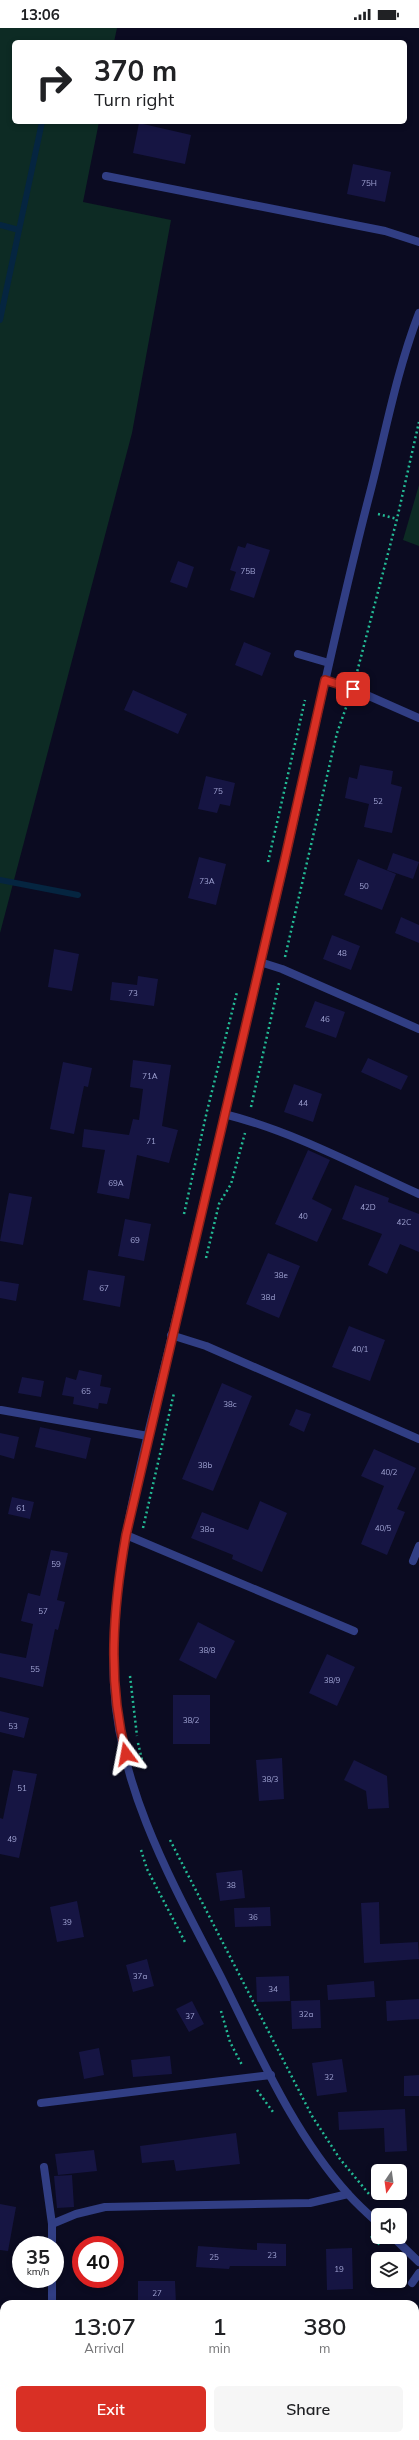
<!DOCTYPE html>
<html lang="en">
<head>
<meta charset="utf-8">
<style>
	:root { --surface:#fff; --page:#f6f6f6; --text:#202124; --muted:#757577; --accent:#d93025 }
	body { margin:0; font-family:Mulish,sans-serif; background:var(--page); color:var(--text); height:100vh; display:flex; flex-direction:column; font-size:15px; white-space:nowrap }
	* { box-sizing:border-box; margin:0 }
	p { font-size:13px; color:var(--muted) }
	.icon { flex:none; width:22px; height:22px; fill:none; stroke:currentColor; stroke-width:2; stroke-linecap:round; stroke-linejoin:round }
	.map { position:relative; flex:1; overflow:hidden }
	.side { position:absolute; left:0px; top:2272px; width:419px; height:140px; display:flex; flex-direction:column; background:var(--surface); border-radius:12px 12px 0 0; box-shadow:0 2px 6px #0003 }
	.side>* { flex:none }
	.hud { position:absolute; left:12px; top:12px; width:395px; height:84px; border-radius:6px; box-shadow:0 2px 6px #0003; background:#fff; color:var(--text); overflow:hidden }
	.needle { width:26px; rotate:193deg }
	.buttons { position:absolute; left:371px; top:2136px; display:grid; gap:8px }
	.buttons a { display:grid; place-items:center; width:36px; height:36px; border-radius:6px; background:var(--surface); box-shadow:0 2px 6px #0003; font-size:20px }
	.speed { position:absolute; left:12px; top:2208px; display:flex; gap:8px; font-size:20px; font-weight:700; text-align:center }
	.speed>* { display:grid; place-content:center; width:52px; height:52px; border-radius:50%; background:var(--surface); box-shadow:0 2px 6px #0003; line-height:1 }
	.speed small { font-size:10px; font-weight:400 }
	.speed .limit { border:6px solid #d22; background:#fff; color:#111 }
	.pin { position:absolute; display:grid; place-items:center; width:34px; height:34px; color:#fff; margin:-17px; border-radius:8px; box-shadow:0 2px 6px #0006 }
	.me { position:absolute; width:44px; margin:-22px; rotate:347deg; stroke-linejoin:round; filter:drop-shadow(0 0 3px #0008) }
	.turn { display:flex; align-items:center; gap:14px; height:84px; padding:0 16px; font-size:18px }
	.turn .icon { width:52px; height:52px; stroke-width:2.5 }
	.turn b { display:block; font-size:28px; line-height:34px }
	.eta { display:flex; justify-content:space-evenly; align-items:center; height:68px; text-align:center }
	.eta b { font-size:24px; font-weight:600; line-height:28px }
	.button { display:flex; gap:8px; margin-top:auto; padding:8px 16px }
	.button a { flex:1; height:46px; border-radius:6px; background:var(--accent); color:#fff; font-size:16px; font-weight:600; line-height:46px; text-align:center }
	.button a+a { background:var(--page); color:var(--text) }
	.status { display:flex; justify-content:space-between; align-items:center; height:28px; padding:0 20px; background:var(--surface); direction:ltr }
	.status svg { height:11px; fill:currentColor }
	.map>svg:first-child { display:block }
	.green { fill:#0d2b24 }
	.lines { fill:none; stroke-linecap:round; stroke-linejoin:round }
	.stream { stroke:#052540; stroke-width:6 }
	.building { fill:#161543 }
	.path { stroke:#23bb95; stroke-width:2.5; stroke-dasharray:2 3; stroke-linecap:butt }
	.service { stroke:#313e84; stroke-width:8 }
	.minor { stroke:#313e84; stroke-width:8 }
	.tertiary { stroke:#313e84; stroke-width:8 }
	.route-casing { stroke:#8d1f18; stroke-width:10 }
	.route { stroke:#d93025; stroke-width:7 }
	.labels { text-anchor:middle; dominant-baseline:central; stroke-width:4; stroke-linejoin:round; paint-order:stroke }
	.number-label { font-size:8px; fill:#9da0d0 }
</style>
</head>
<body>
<div class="status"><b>13:06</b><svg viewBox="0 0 49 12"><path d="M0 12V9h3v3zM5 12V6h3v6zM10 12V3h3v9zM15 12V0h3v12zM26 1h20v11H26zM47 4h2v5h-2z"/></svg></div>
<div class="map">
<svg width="419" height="2412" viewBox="0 0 419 2412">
	<rect width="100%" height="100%" fill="#0b0b21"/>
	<path class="green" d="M0 0H117L114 14H14V94H99L83 174 171 192 132 405 0 905Z
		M419 457V518L403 512Z
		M133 2408H337V2412H76V2409Z"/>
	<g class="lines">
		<path class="stream" d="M0 197 19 202 42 94
			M0 292 19 202
			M0 852 78 867"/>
	</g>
	<path class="building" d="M139 95 191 107 185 136 133 125Z
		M353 136 391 144 385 174 347 166Z
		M247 515 270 522 254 570 230 562 236 544 230 542 238 518 245 520Z
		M178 533 194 539 187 560 170 554Z
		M244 614 271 625 262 648 235 637Z
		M133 662 187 686 178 706 124 682Z
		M360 737 393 743 391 756 402 759 392 805 364 799 369 776 345 770 349 749 357 751Z
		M206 748 235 755 230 778 220 776 217 785 198 781Z
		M393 825 419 834 413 851 387 842Z
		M199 829 226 836 216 877 188 870Z
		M358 831 396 846 382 882 344 867Z
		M401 889 419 897V915L395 905Z
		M332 907 360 918 351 942 323 931Z
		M54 921 79 926 72 963 48 959Z
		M138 948 158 951 154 978 110 972 112 954 137 957Z
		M315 973 345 984 336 1010 305 999Z
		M368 1030 408 1048 401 1062 361 1044Z
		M133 1032 171 1037 162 1098 178 1102 169 1135 137 1127 129 1171 97 1165 105 1122 82 1119 84 1101 129 1107 133 1091 139 1092 143 1061 130 1059Z
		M63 1034 92 1040 88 1059 84 1058 74 1106 50 1101Z
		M294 1056 322 1066 313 1094 284 1084Z
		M308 1122 330 1132 312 1171 332 1181 317 1214 275 1196Z
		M355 1157 389 1170 388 1174 419 1186V1224L400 1216 387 1246 368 1237 382 1206 342 1191Z
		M9 1165 32 1169 23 1217 0 1213Z
		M125 1191 151 1196 144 1233 118 1228Z
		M268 1225 300 1238 279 1290 246 1276Z
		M88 1242 125 1248 120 1279 83 1272Z
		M0 1253 19 1256 16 1273 0 1270Z
		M349 1298 385 1312 370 1353 332 1339Z
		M79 1342 102 1347 100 1358 111 1360 107 1376 99 1375 98 1381 73 1376 74 1369 62 1367 66 1349 76 1352Z
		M22 1349 44 1353 41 1369 18 1365Z
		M222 1355 252 1368 213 1463 182 1451Z
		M296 1381 311 1386 304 1404 289 1397Z
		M40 1399 91 1410 86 1431 35 1419Z
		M0 1405 19 1409 14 1431 0 1427Z
		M374 1421 416 1440 397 1481 405 1484 387 1527 361 1516 384 1458 361 1448Z
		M12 1469 34 1474 30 1491 8 1486Z
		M260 1473 287 1485 262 1544 232 1531 233 1527 191 1510 202 1484 248 1502Z
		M51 1522 68 1525 57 1572 65 1574 58 1602 55 1601 43 1659 0 1649V1625L26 1630 33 1596 21 1593 28 1565 40 1568Z
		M198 1594 235 1613 216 1651 179 1632Z
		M327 1626 355 1639 337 1678 309 1665Z
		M173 1667H210V1716H173Z
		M0 1683 29 1690 24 1710 0 1704Z
		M282 1730 284 1771 259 1773 256 1732Z
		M354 1732 387 1748 389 1780 368 1781 366 1763 344 1752Z
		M13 1742 37 1746 19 1830 0 1826V1790L3 1791Z
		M242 1842 245 1870 220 1873 216 1845Z
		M77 1873 84 1909 57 1914 50 1879Z
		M379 1874 380 1916 418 1914 419 1931 364 1935 361 1875Z
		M270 1879 271 1898 235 1899 234 1880Z
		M147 1931 154 1958 133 1964 126 1937Z
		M289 1948 290 1973 257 1974 256 1949Z
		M374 1953 375 1969 328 1972 327 1957Z
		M419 1971V1991L387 1993 386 1973Z
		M320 1972 321 2000 292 2001 291 1973Z
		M192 1973 204 1996 189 2004 176 1981Z
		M99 2020 104 2047 84 2051 79 2024Z
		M170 2028 172 2046 133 2049 131 2032Z
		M342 2031 347 2064 317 2068 312 2035Z
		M419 2047V2068H404V2048Z
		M405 2081 407 2123 385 2124 384 2100 339 2102 338 2084Z
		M236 2105 240 2136 176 2143 174 2132 142 2135 140 2118Z
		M94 2122 97 2143 58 2147 55 2126Z
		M72 2147 74 2179 57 2180 54 2148Z
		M0 2176 16 2179 8 2223 0 2222Z
		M257 2215 286 2216V2238H230L229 2241 196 2239 198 2218 257 2222Z
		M352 2220 353 2261 327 2262 326 2221Z
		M138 2253H175L176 2276H138Z"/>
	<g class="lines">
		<path class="path" d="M378 486 397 491
			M356 648 397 491 419 394
			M268 834 305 672
			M285 929 337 705 348 674
			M251 1079 279 955
			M184 1186 207 1083 237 964
			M206 1230 219 1176 231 1156 245 1105
			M143 1500 174 1365
			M130 1648 137 1708
			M138 1715 144 1740
			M170 1812 312 2088 340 2131 369 2166
			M141 1822 147 1841 185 1914
			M221 1983 230 2014 242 2037
			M257 2062 273 2084
			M371 2208 381 2218"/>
		<path class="service" d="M106 148 385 203 419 214
			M298 626 329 635
			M260 934 282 941 419 1001
			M224 1086C292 1103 355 1137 419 1166
			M171 1307 206 1318 419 1411
			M1 1382 148 1408
			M126 1507 354 1603
			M413 1533 419 1518
			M44 2139 52 2196
			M412 2255 419 2245"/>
		<path class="minor" d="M325 652 353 661 419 690
			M41 2075 271 2047
			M52 2217V2196L76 2186 105 2179 310 2175 348 2166
			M52 2251V2276"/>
		<path class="tertiary" d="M378 2195C368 2186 358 2177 349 2167 293 2105 258 2023 221 1949 174 1858 119 1762 114 1657 109 1545 141 1436 167 1328 202 1177 238 1026 275 875 308 737 335 598 371 461 386 402 397 342 419 285
			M393 2209 419 2234"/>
	</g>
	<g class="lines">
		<defs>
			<path id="route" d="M126 1726C107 1653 113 1580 126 1507L286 826 325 652 353 661"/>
		</defs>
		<use href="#route" class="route-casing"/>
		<use href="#route" class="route"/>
	</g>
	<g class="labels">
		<g class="number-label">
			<text x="369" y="155">75H</text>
			<text x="248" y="543">75B</text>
			<text x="218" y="763">75</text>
			<text x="378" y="773">52</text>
			<text x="207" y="853">73A</text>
			<text x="364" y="858">50</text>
			<text x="342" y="925">48</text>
			<text x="133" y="965">73</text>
			<text x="325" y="991">46</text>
			<text x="150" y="1048">71A</text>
			<text x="303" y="1075">44</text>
			<text x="151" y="1113">71</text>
			<text x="116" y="1155">69A</text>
			<text x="368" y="1179">42D</text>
			<text x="303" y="1188">40</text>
			<text x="404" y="1194">42C</text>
			<text x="135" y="1212">69</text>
			<text x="281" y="1247">38e</text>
			<text x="104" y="1260">67</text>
			<text x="268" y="1269">38d</text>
			<text x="360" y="1321">40/1</text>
			<text x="86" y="1363">65</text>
			<text x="230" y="1376">38c</text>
			<text x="205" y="1437">38b</text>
			<text x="389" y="1444">40/2</text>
			<text x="21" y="1480">61</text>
			<text x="383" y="1500">40/5</text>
			<text x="207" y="1501">38a</text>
			<text x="56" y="1536">59</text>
			<text x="43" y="1583">57</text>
			<text x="207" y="1622">38/8</text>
			<text x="35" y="1641">55</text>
			<text x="332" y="1652">38/9</text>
			<text x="191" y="1692">38/2</text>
			<text x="13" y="1698">53</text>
			<text x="270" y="1751">38/3</text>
			<text x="22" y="1760">51</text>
			<text x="12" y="1811">49</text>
			<text x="231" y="1857">38</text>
			<text x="253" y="1889">36</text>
			<text x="67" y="1894">39</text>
			<text x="140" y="1948">37a</text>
			<text x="273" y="1961">34</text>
			<text x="306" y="1986">32a</text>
			<text x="190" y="1988">37</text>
			<text x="329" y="2049">32</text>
			<text x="272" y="2227">23</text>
			<text x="214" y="2229">25</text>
			<text x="339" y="2241">19</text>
			<text x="157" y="2265">27</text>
		</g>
	</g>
</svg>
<div class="buttons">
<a><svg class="needle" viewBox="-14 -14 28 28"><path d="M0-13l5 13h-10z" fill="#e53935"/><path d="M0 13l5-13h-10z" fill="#757577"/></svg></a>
<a><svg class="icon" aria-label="sound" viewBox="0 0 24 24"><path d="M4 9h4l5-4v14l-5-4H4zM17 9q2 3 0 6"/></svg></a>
<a><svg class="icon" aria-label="layers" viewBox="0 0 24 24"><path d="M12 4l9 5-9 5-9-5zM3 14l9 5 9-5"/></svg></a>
</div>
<div class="speed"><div>35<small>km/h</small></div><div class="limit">40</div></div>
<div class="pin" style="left:353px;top:661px;background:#d93025"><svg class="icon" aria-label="arrive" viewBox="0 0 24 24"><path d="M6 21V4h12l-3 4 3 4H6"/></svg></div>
<svg class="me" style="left:126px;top:1726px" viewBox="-20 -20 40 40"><path d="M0-17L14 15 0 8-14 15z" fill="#d93025" stroke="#fff" stroke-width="4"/></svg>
<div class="hud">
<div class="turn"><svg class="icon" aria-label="right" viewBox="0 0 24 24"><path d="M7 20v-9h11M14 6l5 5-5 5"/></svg><div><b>370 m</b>Turn right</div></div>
</div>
<section class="side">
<div class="eta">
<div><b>13:07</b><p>Arrival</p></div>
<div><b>1</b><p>min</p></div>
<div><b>380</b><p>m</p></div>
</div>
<div class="button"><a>Exit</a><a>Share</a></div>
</section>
</div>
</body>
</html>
